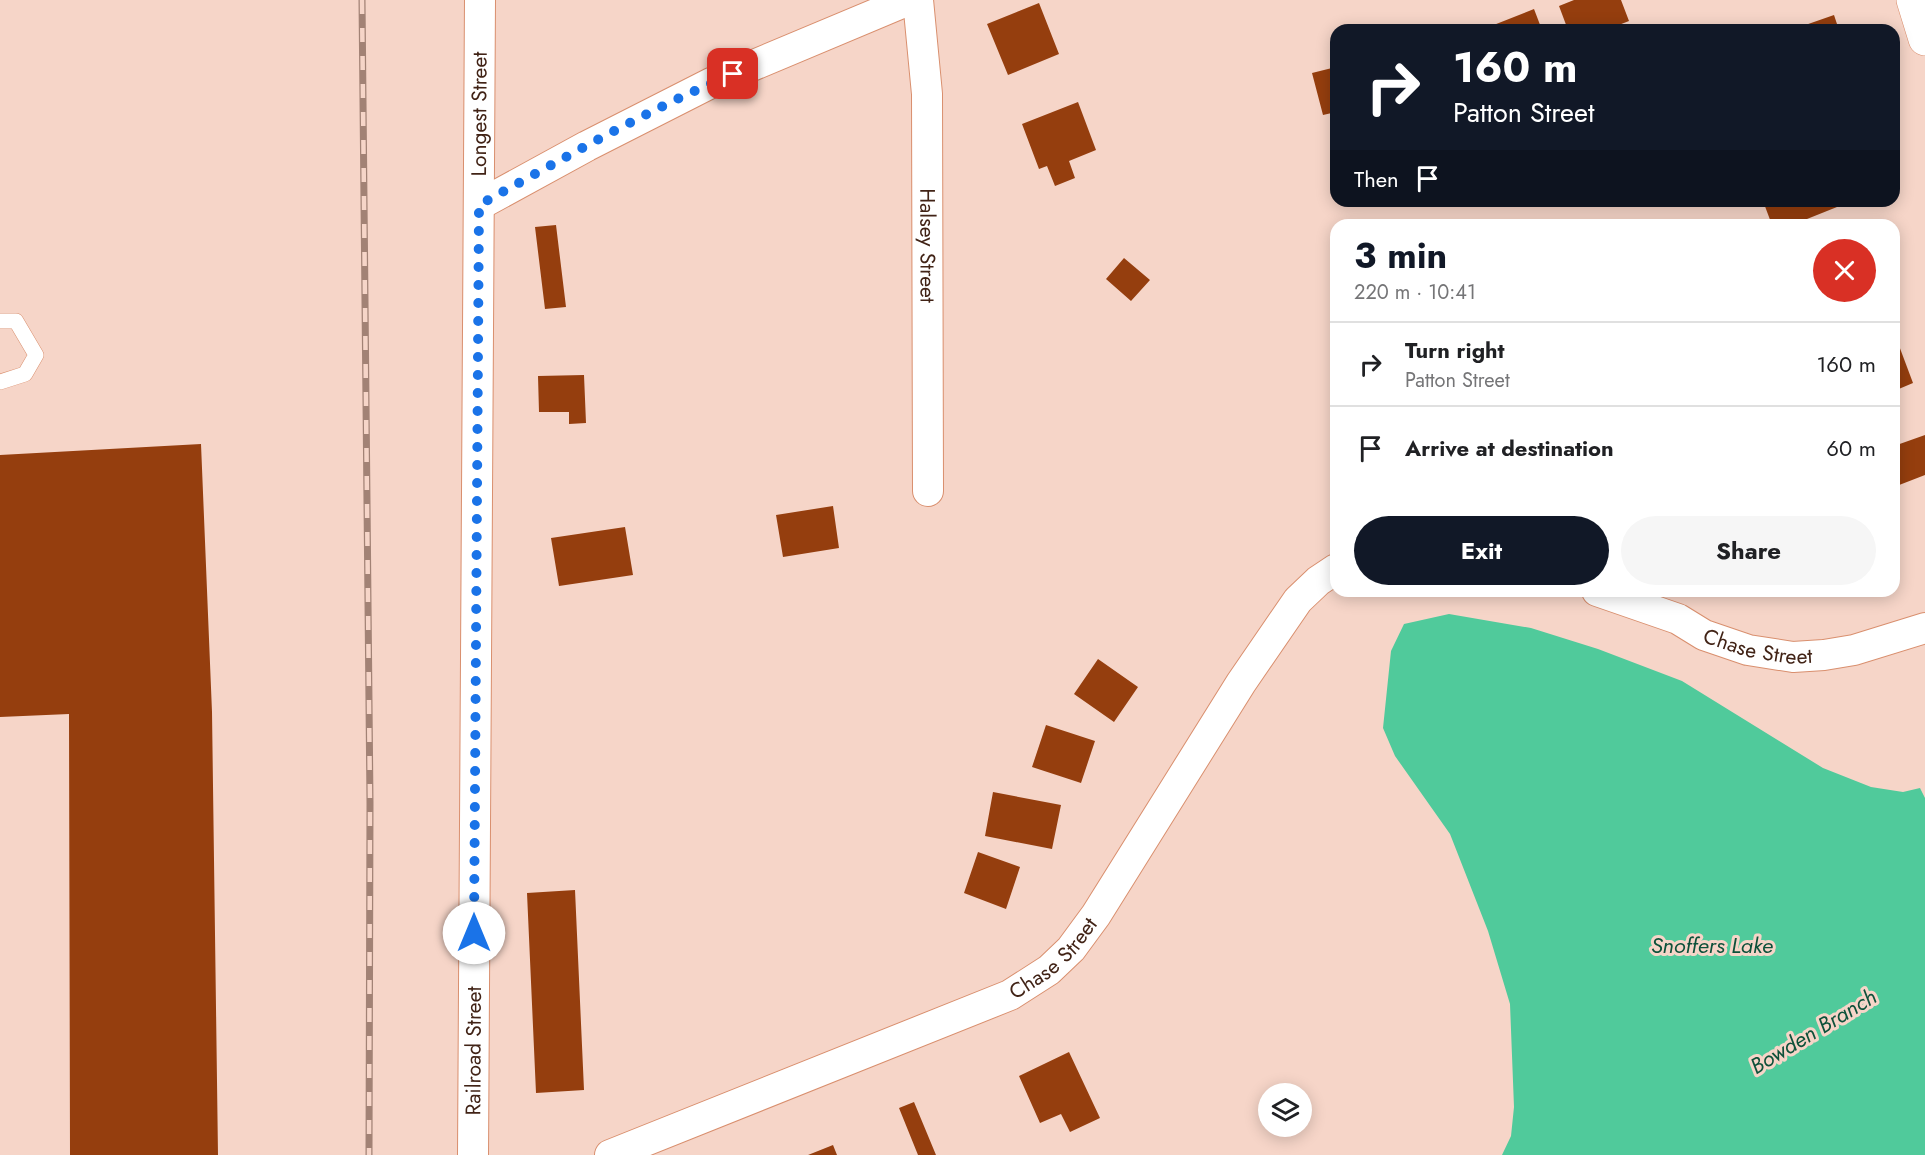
<!DOCTYPE html>
<html lang="en">
<head>
<meta charset="utf-8">
<style>
	:root { --surface:#fff; --page:#f6f6f6; --text:#202124; --muted:#757577; --line:#e0e0e0; --accent:#111827 }
	body { margin:0; font-family:Jost,sans-serif; background:var(--page); color:var(--text); height:100vh; display:flex; flex-direction:column; font-size:22px; white-space:nowrap }
	* { box-sizing:border-box; margin:0 }
	p { font-size:20px; color:var(--muted) }
	.icon { flex:none; width:33px; height:33px; fill:none; stroke:currentColor; stroke-width:2; stroke-linecap:round; stroke-linejoin:round }
	.map { position:relative; flex:1; overflow:hidden }
	.side { position:absolute; left:1330px; top:219px; width:570px; height:378px; display:flex; flex-direction:column; background:var(--surface); border-radius:18px; box-shadow:0 3px 15px #0003 }
	.side>* { flex:none }
	.banner { position:absolute; left:1330px; top:24px; width:570px; height:183px; border-radius:18px; box-shadow:0 3px 15px #0003; background:#111827; color:#fff; overflow:hidden }
	.tools { position:absolute; left:1258px; top:1083px; display:grid; gap:12px }
	.tools a { display:grid; place-items:center; width:54px; height:54px; border-radius:50%; background:var(--surface); box-shadow:0 3px 15px #0003; font-size:30px }
	.pin { position:absolute; display:grid; place-items:center; width:51px; height:51px; color:#fff; margin:-26px; border-radius:12px; box-shadow:0 3px 9px #0006 }
	.me { position:absolute; width:66px; margin:-33px; rotate:0deg; stroke-linejoin:round; filter:drop-shadow(0 0 4px #0008) }
	.turn { display:flex; align-items:center; gap:21px; height:126px; padding:0 24px; font-size:27px }
	.turn .icon { width:78px; height:78px; stroke-width:2.5 }
	.turn b { display:block; font-size:42px; line-height:51px }
	.then { display:flex; align-items:center; height:57px; padding:0 24px; background:#0003; gap:12px; font-size:22px }
	.round { display:grid; place-items:center; flex:none; width:63px; height:63px; border-radius:32px; background:var(--page) }
	.headline { display:flex; align-items:center; justify-content:space-between; height:102px; padding:0 24px }
	h1 { font-size:36px; font-weight:700; line-height:45px; color:var(--accent) }
	.button { display:flex; gap:12px; margin-top:auto; padding:12px 24px }
	.button a { flex:1; height:69px; border-radius:36px; background:var(--accent); color:#fff; font-size:24px; font-weight:700; line-height:69px; text-align:center }
	.button a+a { background:var(--page); color:var(--text) }
	ul { padding:0; list-style:none }
	li { display:flex; align-items:center; gap:18px; height:84px; padding:0 24px; border-top:2px solid var(--line) }
	li div { flex:1 }
	li b { display:block; font-size:22px }
	li em { font-style:normal }
	.map>svg:first-child { display:block }
	.water { fill:#50ca9b }
	.building { fill:#953e0e }
	.lines { fill:none; stroke-linecap:round; stroke-linejoin:round }
	.service-casing { stroke:#d98f6e; stroke-width:16 }
	.minor-casing { stroke:#d98f6e; stroke-width:32 }
	.tertiary-casing { stroke:#d98f6e; stroke-width:34 }
	.service { stroke:#fff; stroke-width:15 }
	.minor { stroke:#fff; stroke-width:30 }
	.tertiary { stroke:#fff; stroke-width:33 }
	.rail-casing { stroke:#a28275; stroke-width:7 }
	.rail { stroke:#f6d5c8; stroke-width:4.5; stroke-dasharray:14; stroke-linecap:butt }
	.route { stroke:#1a73e8; stroke-width:10; stroke-dasharray:0 18 }
	.labels { text-anchor:middle; dominant-baseline:central; stroke-width:6; stroke-linejoin:round; paint-order:stroke }
	.street-label { font-size:21px; fill:#412316; stroke:#f6d5c8 }
	.water-label { font-size:22px; font-style:italic; fill:#0d513a; stroke:#f6d5c8 }
</style>
</head>
<body>
<div class="map">
<svg width="1925" height="1155" viewBox="0 0 1925 1155">
	<rect width="100%" height="100%" fill="#f6d5c8"/>
	<path class="water" d="M1449 614 1531 628 1598 649 1682 681 1823 768 1871 787 1903 792 1920 788 1925 798V1155H1502L1511 1136 1514 1107 1510 1004 1488 931 1450 834 1395 756 1383 728 1391 651 1404 624Z"/>
	<path class="building" d="M1574 0H1621L1629 21 1606 30H1568L1559 6Z
		M1039 3 1059 54 1008 75 987 24Z
		M1534 9 1542 30H1481Z
		M1834 15 1839 30H1791Z
		M1336 67V112L1323 115 1312 73Z
		M1078 102 1096 150 1069 161 1075 178 1055 186 1047 166 1039 169 1022 124Z
		M1763 201H1852L1792 225H1772Z
		M556 225 566 307 545 309 535 227Z
		M1124 258 1150 280 1131 301 1106 279Z
		M1898 343 1913 383 1894 391V344Z
		M584 375 586 423 569 424V412H539L538 376Z
		M1925 435V475L1894 487V446Z
		M201 444 212 712 218 1155H70L69 714 0 717V455Z
		M833 506 839 548 783 557 776 515Z
		M625 527 633 575 559 586 551 538Z
		M1098 659 1138 687 1114 722 1074 694Z
		M1046 725 1095 741 1081 783 1032 767Z
		M993 792 1061 805 1052 849 985 836Z
		M978 852 1020 867 1006 909 964 893Z
		M575 890 584 1090 536 1093 527 893Z
		M1069 1052 1100 1118 1070 1132 1061 1114 1040 1123 1019 1076Z
		M914 1102 936 1155H918L899 1108Z
		M833 1145 837 1155H808Z"/>
	<g class="lines">
		<defs>
			<path id="service" d="M0 321H16L36 355 25 374 0 382"/>
			<g id="minor">
				<path id="s1" d="M918 0 927 94 928 491"/>
				<path d="M479 205 587 146 711 83 909 0"/>
				<path id="s2" d="M1597 591 1678 619 1704 635 1748 650 1793 657 1824 655 1854 650 1925 628"/>
				<path id="s3" d="M473 1155 480 0"/>
				<path id="s4" d="M610 1155 1010 995 1049 970 1071 949 1096 915 1241 683 1298 600 1318 581 1336 569"/>
			</g>
			<path id="tertiary" d="M1913 0 1925 39"/>
		</defs>
		<use href="#service" class="service-casing"/>
		<use href="#minor" class="minor-casing"/>
		<use href="#tertiary" class="tertiary-casing"/>
		<use href="#service" class="service"/>
		<use href="#minor" class="minor"/>
		<use href="#tertiary" class="tertiary"/>
		<defs>
			<path id="rail" d="M362 0 370 803 369 1155"/>
		</defs>
		<use href="#rail" class="rail-casing"/>
		<use href="#rail" class="rail"/>
	</g>
	<g class="lines">
		<path class="route" d="M474 933 479 205C561 160 647 110 733 74"/>
	</g>
	<g class="labels">
		<g class="street-label">
			<text stroke="none"><textPath href="#s3" startOffset="1041">Longest Street</textPath></text>
			<text stroke="none"><textPath href="#s1" startOffset="246">Halsey Street</textPath></text>
			<text stroke="none"><textPath href="#s2" startOffset="172">Chase Street</textPath></text>
			<text stroke="none"><textPath href="#s4" startOffset="488">Chase Street</textPath></text>
			<text stroke="none"><textPath href="#s3" startOffset="104">Railroad Street</textPath></text>
		</g>
		<g class="water-label">
			<text x="1712" y="945">Snoffers Lake</text>
			<text transform="translate(1813 1031) rotate(-31)">Bowden Branch</text>
		</g>
	</g>
</svg>
<div class="tools">
<a><svg class="icon" aria-label="layers" viewBox="0 0 24 24"><path d="M12 4l9 5-9 5-9-5zM3 14l9 5 9-5"/></svg></a>
</div>
<div class="pin" style="left:733px;top:74px;background:#d93025"><svg class="icon" aria-label="arrive" viewBox="0 0 24 24"><path d="M6 21V4h12l-3 4 3 4H6"/></svg></div>
<svg class="me" style="left:474px;top:933px" viewBox="-20 -20 40 40"><circle r="19" fill="#fff"/><path d="M0-13L10 11 0 6-10 11z" fill="#1a73e8"/></svg>
<div class="banner">
<div class="turn"><svg class="icon" aria-label="right" viewBox="0 0 24 24"><path d="M7 20v-9h11M14 6l5 5-5 5"/></svg><div><b>160 m</b>Patton Street</div></div>
<div class="then">Then<svg class="icon" aria-label="arrive" viewBox="0 0 24 24"><path d="M6 21V4h12l-3 4 3 4H6"/></svg></div>
</div>
<section class="side">
<div class="headline"><div><h1>3 min</h1><p>220 m · 10:41</p></div><a class="round" style="background:#d93025;color:#fff"><svg class="icon" aria-label="close" viewBox="0 0 24 24"><path d="M6 6l12 12M18 6L6 18"/></svg></a></div>
<ul>
<li><svg class="icon" aria-label="right" viewBox="0 0 24 24"><path d="M7 20v-9h11M14 6l5 5-5 5"/></svg><div><b>Turn right</b><p>Patton Street</p></div><em>160 m</em></li>
<li><svg class="icon" aria-label="arrive" viewBox="0 0 24 24"><path d="M6 21V4h12l-3 4 3 4H6"/></svg><div><b>Arrive at destination</b></div><em>60 m</em></li>
</ul>
<div class="button"><a>Exit</a><a>Share</a></div>
</section>
</div>
</body>
</html>
